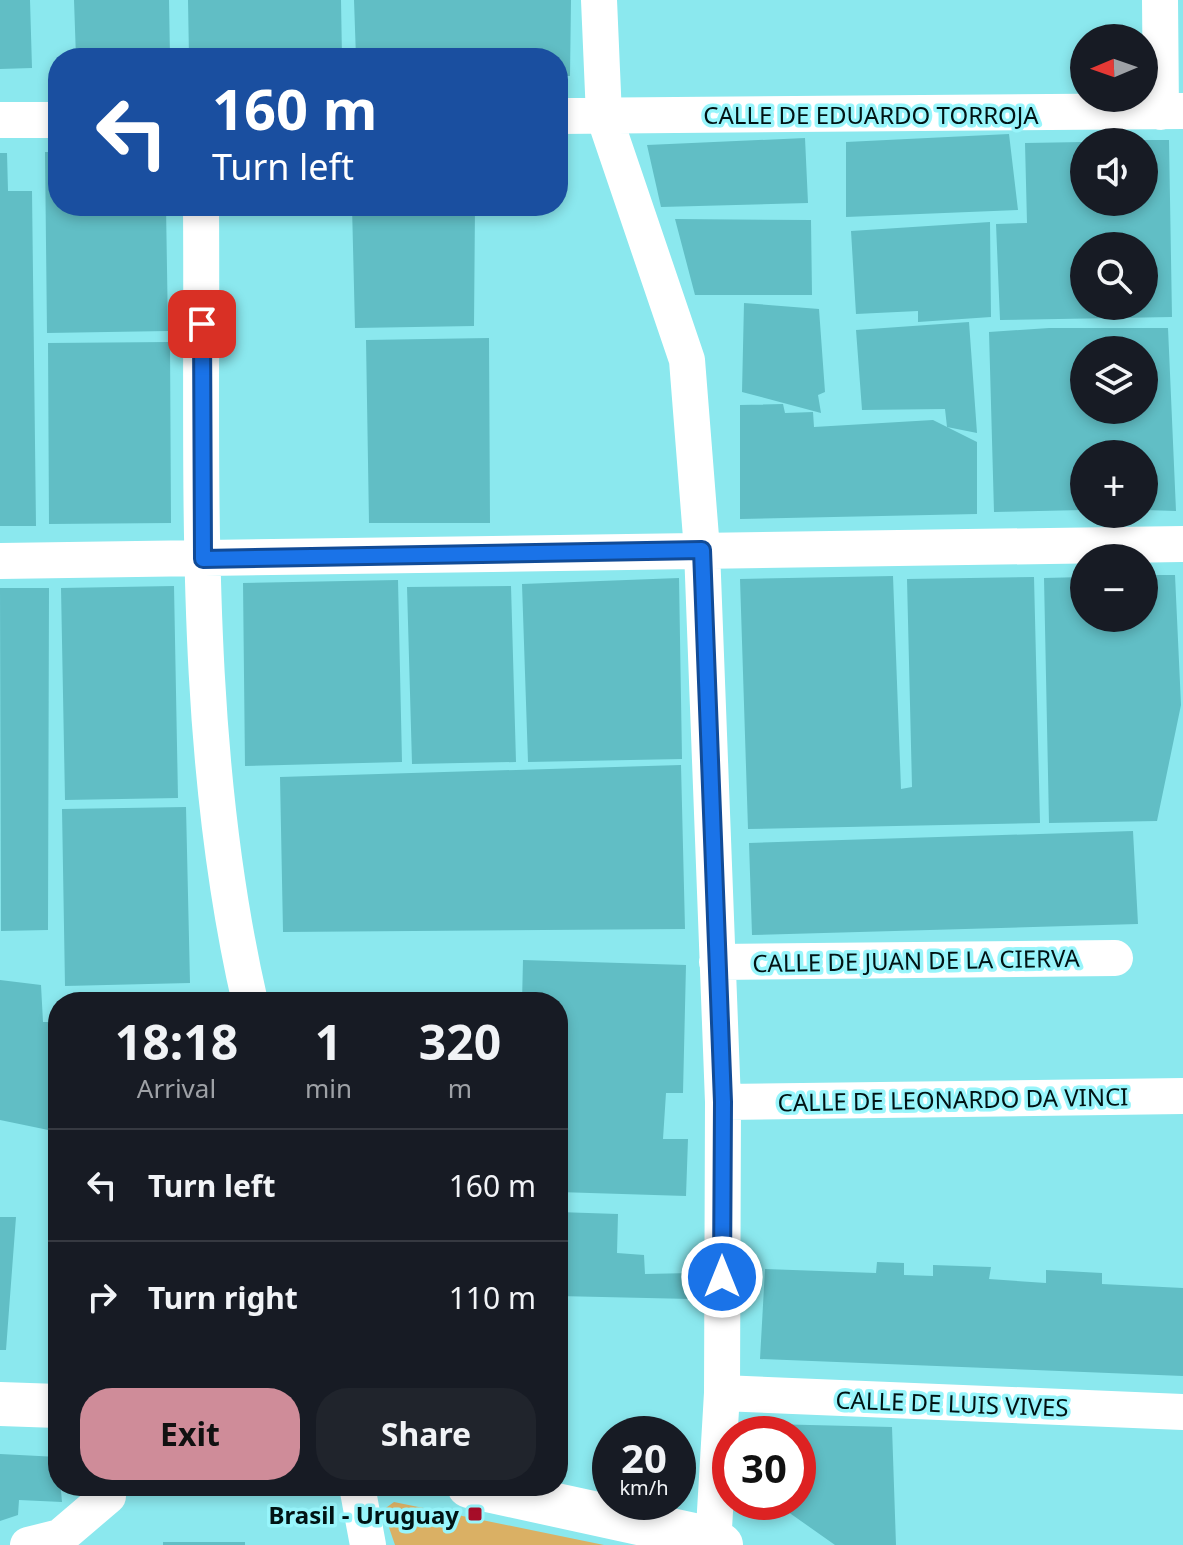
<!DOCTYPE html>
<html lang="en">
<head>
<meta charset="utf-8">
<style>
	:root { --surface:#171b24; --page:#20242c; --text:#f1f3f6; --muted:#9ea1a6; --line:#363941; --accent:#cf8c99 }
	body { margin:0; font-family:"Noto Sans",sans-serif; background:var(--page); color:var(--text); height:100vh; display:flex; flex-direction:column; font-size:30px; white-space:nowrap }
	* { box-sizing:border-box; margin:0 }
	p { font-size:26px; color:var(--muted) }
	.icon { flex:none; width:44px; height:44px; fill:none; stroke:currentColor; stroke-width:2; stroke-linecap:round; stroke-linejoin:round }
	.map { position:relative; flex:1; overflow:hidden }
	.drawer { position:absolute; left:48px; top:992px; width:520px; height:504px; display:flex; flex-direction:column; background:var(--surface); border-radius:32px; box-shadow:0 4px 12px #0003 }
	.drawer>* { flex:none }
	.hud { position:absolute; left:48px; top:48px; width:520px; height:168px; border-radius:32px; box-shadow:0 4px 12px #0003; background:#1a4fa0; color:#fff; overflow:hidden }
	.needle { width:52px; rotate:268deg }
	.fabs { position:absolute; left:1070px; top:24px; display:grid; gap:16px }
	.fabs a { display:grid; place-items:center; width:88px; height:88px; border-radius:50%; background:var(--surface); box-shadow:0 4px 12px #0003; font-size:40px }
	.speed { position:absolute; left:592px; top:1416px; display:flex; gap:16px; font-size:40px; font-weight:700; text-align:center }
	.speed>* { display:grid; place-content:center; width:104px; height:104px; border-radius:50%; background:var(--surface); box-shadow:0 4px 12px #0003; line-height:1 }
	.speed small { font-size:20px; font-weight:400 }
	.speed .limit { border:12px solid #d22; background:#fff; color:#111 }
	.pin { position:absolute; display:grid; place-items:center; width:68px; height:68px; color:#fff; margin:-34px; border-radius:16px; box-shadow:0 4px 12px #0006 }
	.me { position:absolute; width:88px; margin:-44px; rotate:0deg; stroke-linejoin:round; filter:drop-shadow(0 0 6px #0008) }
	.turn { display:flex; align-items:center; gap:28px; height:168px; padding:0 32px; font-size:36px }
	.turn .icon { width:104px; height:104px; stroke-width:2.5 }
	.turn b { display:block; font-size:56px; line-height:68px }
	.eta { display:flex; justify-content:space-evenly; align-items:center; height:136px; text-align:center }
	.eta b { font-size:48px; font-weight:700; line-height:56px }
	.primary-button { display:flex; gap:16px; margin-top:auto; padding:16px 32px }
	.primary-button a { flex:1; height:92px; border-radius:32px; background:var(--accent); color:#111; font-size:32px; font-weight:700; line-height:92px; text-align:center }
	.primary-button a+a { background:var(--page); color:var(--text) }
	ul { padding:0; list-style:none }
	li { display:flex; align-items:center; gap:24px; height:112px; padding:0 32px; border-top:2px solid var(--line) }
	li div { flex:1 }
	li b { display:block; font-size:30px }
	li em { font-style:normal }
	.map>svg:first-child { display:block }
	.green { fill:#dab064 }
	.building { fill:#61bec5; fill-rule:evenodd }
	.lines { fill:none; stroke-linecap:round; stroke-linejoin:round }
	.minor { stroke:#fff; stroke-width:36 }
	.tertiary { stroke:#fff; stroke-width:44 }
	.route-casing { stroke:#114b97; stroke-width:20 }
	.route { stroke:#1a73e8; stroke-width:14 }
	.poi-dot { fill:#a60d28; stroke:#98f5fb; stroke-width:3 }
	.labels { text-anchor:middle; dominant-baseline:central; stroke-width:7; stroke-linejoin:round; paint-order:stroke }
	.street-label { font-size:24px; fill:#011314; stroke:#98f5fb }
	.poi-label { font-size:24px; font-weight:bold; fill:#011314; stroke:#98f5fb; text-anchor:end }
</style>
</head>
<body>
<div class="map">
<svg width="1183" height="1545" viewBox="0 0 1183 1545">
	<rect width="100%" height="100%" fill="#8be8ee"/>
	<path class="green" d="M394 1502 604 1545H395L383 1510Z"/>
	<path class="building" d="M0 0H30L32 68 0 69Z
		M74 0H169L170 58H76Z
		M188 0H341L342 58H189Z
		M354 0H571L570 76H558V58H356Z
		M1009 134 1018 210 846 217V142Z
		M805 138 808 203 661 207 647 145Z
		M1144 140H1169L1172 317 1000 320 996 224 1027 223 1025 143 1084 142V202H1144ZM1084 246H1144V306H1084Z
		M45 152H58V206H166L168 331 47 333Z
		M0 153H7L8 191H32L36 526H0Z
		M352 206H475L474 326 355 328Z
		M675 219 811 220 812 295H695Z
		M990 222 991 317 918 322V311L856 314 851 231Z
		M744 303 819 309 825 392 818 395 821 413 742 392Z
		M969 322 977 433 947 427 945 409 862 410 856 330Z
		M1049 328H1168L1176 511 1144 510V454H1084V510L994 512 989 332ZM1084 350H1144V410H1084Z
		M489 338 490 523H369L366 340Z
		M170 342 171 523 49 524 48 343Z
		M783 404 785 413 813 412 814 427 933 420 977 442V514L740 519V405Z
		M1144 575H1175L1181 705 1157 821 1049 823 1044 578 1084 577V618H1144Z
		M893 576 901 789 912 787 907 579 1034 577 1040 823 748 829 740 579Z
		M679 578 682 759 528 762 522 584Z
		M398 580 402 762 245 766 243 583Z
		M174 586 178 798 65 800 61 588Z
		M511 586 516 762 412 764 407 587Z
		M0 588H49L48 930 1 931Z
		M681 765 685 929 283 932 280 777Z
		M186 807 190 983 65 986 62 809Z
		M1133 831 1138 924 752 935 749 843Z
		M523 960 686 965 683 1093H666L663 1139H688L686 1196 558 1192V1002H522Z
		M0 980 41 985 43 1022H58V1132L0 1120Z
		M558 1212 618 1214 617 1253 644 1255 645 1274 691 1273V1299L558 1296Z
		M0 1217H16L6 1350H0Z
		M877 1262 904 1263V1275L933 1276V1265L991 1267 989 1279 1046 1283V1270L1102 1273V1284L1183 1288V1376L760 1359 765 1269 876 1273Z
		M769 1424 892 1427 896 1545H835L774 1502H798V1434H769Z
		M0 1454 58 1457 62 1502 19 1500 18 1515 0 1521Z
		M163 1542H245V1545H163Z"/>
	<g class="lines">
		<path class="minor" d="M599 0 604 116 687 360 702 550 723 1102 722 1393 713 1545
			M1160 0 1161 112
			M558 116 1183 111
			M0 120H58
			M201 206C203 471 190 742 250 1002
			M0 561 1183 544
			M717 962 1115 958
			M723 1102 1183 1096
			M722 1393 1183 1412
			M357 1486 368 1545
			M28 1545 60 1537 108 1496V1486"/>
		<path class="tertiary" d="M0 1404 58 1406
			M469 1486 712 1539 721 1545"/>
	</g>
	<g class="lines">
		<defs>
			<path id="route" d="M202 324 203 559 702 550 723 1102 722 1277"/>
		</defs>
		<use href="#route" class="route-casing"/>
		<use href="#route" class="route"/>
	</g>
	<rect class="poi-dot" x="467" y="1506" width="16" height="16" rx="4"/>
	<g class="labels">
		<g class="street-label">
			<text x="871" y="114">CALLE DE EDUARDO TORROJA</text>
			<text transform="translate(916 960) rotate(-1)">CALLE DE JUAN DE LA CIERVA</text>
			<text transform="translate(953 1099) rotate(-1)">CALLE DE LEONARDO DA VINCI</text>
			<text transform="translate(952 1403) rotate(2)">CALLE DE LUIS VIVES</text>
		</g>
		<g class="poi-label">
			<text x="459" y="1514">Brasil - Uruguay</text>
		</g>
	</g>
</svg>
<div class="fabs">
<a><svg class="needle" viewBox="-14 -14 28 28"><path d="M0-13l5 13h-10z" fill="#e53935"/><path d="M0 13l5-13h-10z" fill="#9ea1a6"/></svg></a>
<a><svg class="icon" aria-label="sound" viewBox="0 0 24 24"><path d="M4 9h4l5-4v14l-5-4H4zM17 9q2 3 0 6"/></svg></a>
<a><svg class="icon" aria-label="search" viewBox="0 0 24 24"><circle cx="10" cy="10" r="6"/><path d="M15 15l6 6"/></svg></a>
<a><svg class="icon" aria-label="layers" viewBox="0 0 24 24"><path d="M12 4l9 5-9 5-9-5zM3 14l9 5 9-5"/></svg></a>
<a>+</a>
<a>−</a>
</div>
<div class="speed"><div>20<small>km/h</small></div><div class="limit">30</div></div>
<div class="pin" style="left:202px;top:324px;background:#d93025"><svg class="icon" aria-label="arrive" viewBox="0 0 24 24"><path d="M6 21V4h12l-3 4 3 4H6"/></svg></div>
<svg class="me" style="left:722px;top:1277px" viewBox="-20 -20 40 40"><circle r="17" fill="#1a73e8" stroke="#fff" stroke-width="3"/><path d="M0-11L8 9 0 5-8 9z" fill="#fff"/></svg>
<div class="hud">
<div class="turn"><svg class="icon" aria-label="left" viewBox="0 0 24 24"><path d="M17 20v-9H6M10 6l-5 5 5 5"/></svg><div><b>160 m</b>Turn left</div></div>
</div>
<section class="drawer">
<div class="eta">
<div><b>18:18</b><p>Arrival</p></div>
<div><b>1</b><p>min</p></div>
<div><b>320</b><p>m</p></div>
</div>
<ul>
<li><svg class="icon" aria-label="left" viewBox="0 0 24 24"><path d="M17 20v-9H6M10 6l-5 5 5 5"/></svg><div><b>Turn left</b></div><em>160 m</em></li>
<li><svg class="icon" aria-label="right" viewBox="0 0 24 24"><path d="M7 20v-9h11M14 6l5 5-5 5"/></svg><div><b>Turn right</b></div><em>110 m</em></li>
</ul>
<div class="primary-button"><a>Exit</a><a>Share</a></div>
</section>
</div>
</body>
</html>
